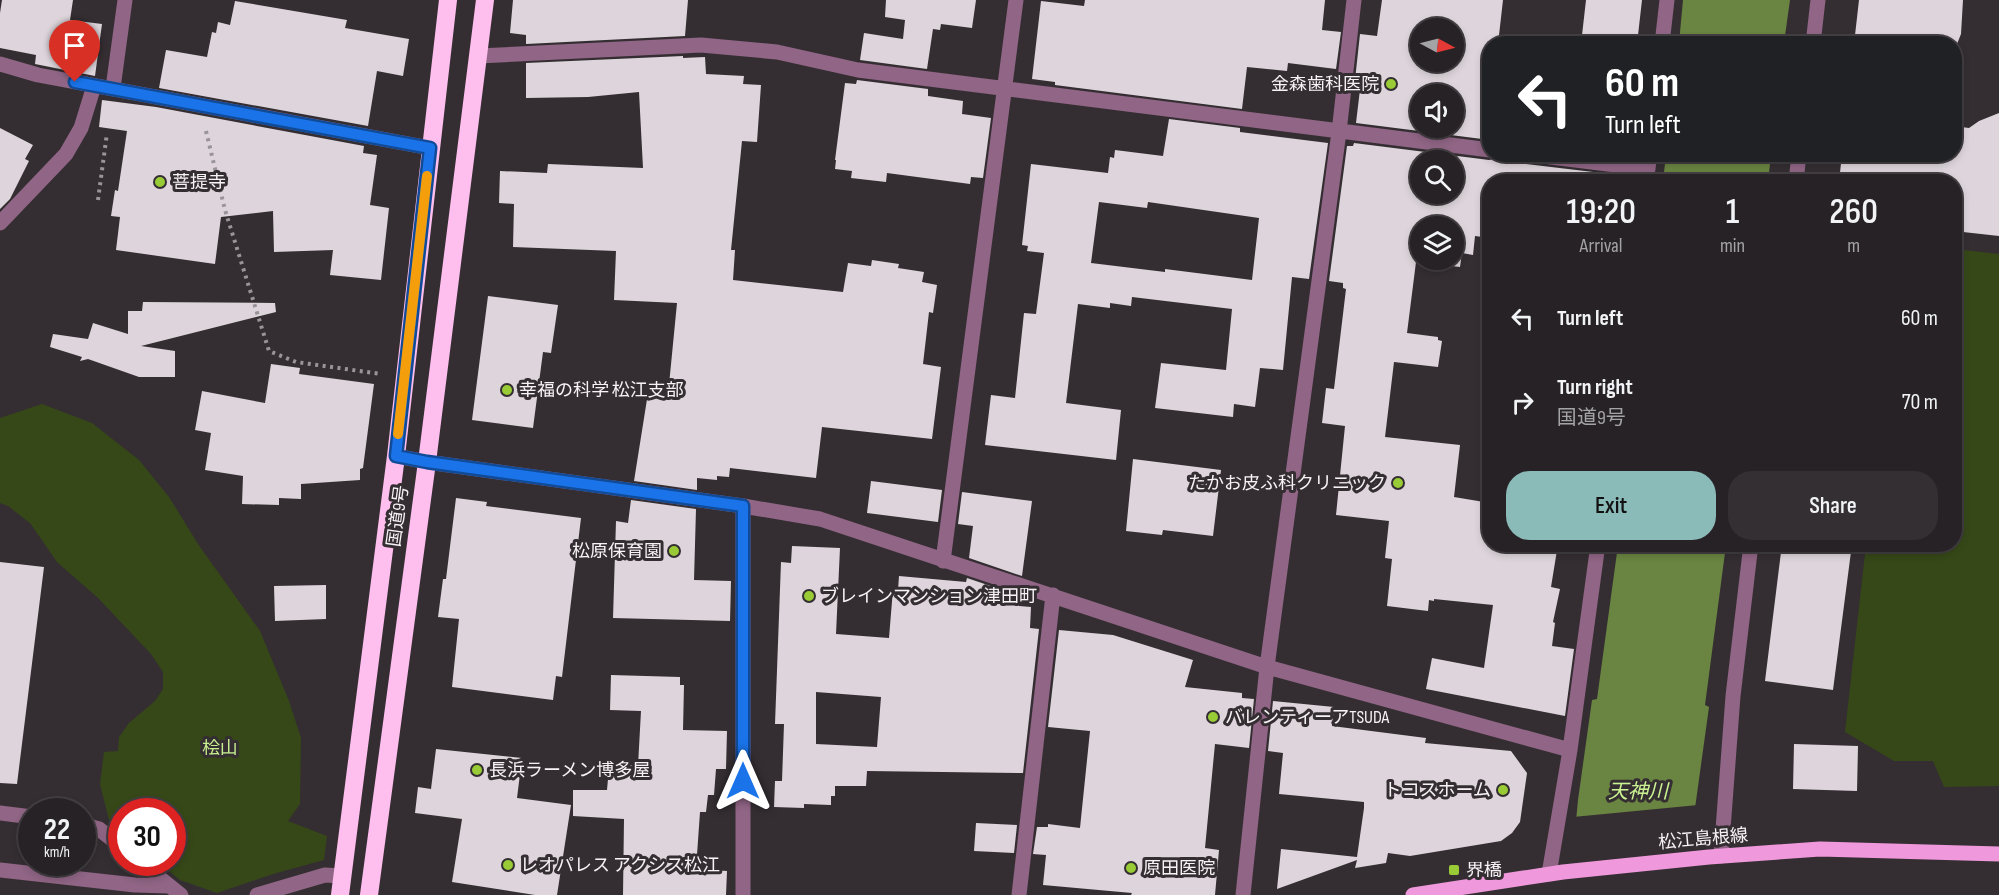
<!DOCTYPE html>
<html lang="en">
<head>
<meta charset="utf-8">
<style>
	:root { --surface:#272226; --page:#332f32; --text:#f1f3f6; --muted:#a4a4a7; --line:#433f43; --accent:#8bbbb9 }
	body { margin:0; font-family:"Sofia Sans Condensed","Noto Sans JP",sans-serif; background:var(--page); color:var(--text); height:100vh; display:flex; flex-direction:column; font-size:22px; white-space:nowrap }
	* { box-sizing:border-box; margin:0 }
	p { font-size:20px; color:var(--muted) }
	.icon { flex:none; width:33px; height:33px; fill:none; stroke:currentColor; stroke-width:2; stroke-linecap:round; stroke-linejoin:round }
	.map { position:relative; flex:1; overflow:hidden }
	.drawer { position:absolute; left:1482px; top:174px; width:480px; height:378px; display:flex; flex-direction:column; background:var(--surface); border-radius:24px; box-shadow:0 3px 9px #0003,0 0 0 2px var(--line) }
	.drawer>* { flex:none }
	.banner { position:absolute; left:1482px; top:36px; width:480px; height:126px; border-radius:24px; box-shadow:0 3px 9px #0003,0 0 0 2px var(--line); background:#202124; color:#fff; overflow:hidden }
	.needle { width:39px; rotate:97deg }
	.tools { position:absolute; left:1410px; top:18px; display:grid; gap:12px }
	.tools a { display:grid; place-items:center; width:54px; height:54px; border-radius:50%; background:var(--surface); box-shadow:0 3px 9px #0003,0 0 0 2px var(--line); font-size:30px }
	.speed { position:absolute; left:18px; top:798px; display:flex; gap:12px; font-size:30px; font-weight:700; text-align:center }
	.speed>* { display:grid; place-content:center; width:78px; height:78px; border-radius:50%; background:var(--surface); box-shadow:0 3px 9px #0003,0 0 0 2px var(--line); line-height:1 }
	.speed small { font-size:15px; font-weight:400 }
	.speed .limit { border:9px solid #d22; background:#fff; color:#111 }
	.pin { position:absolute; display:grid; place-items:center; width:51px; height:51px; color:#fff; margin:-62px -26px; border-radius:50% 50% 50% 0; rotate:-45deg; box-shadow:0 0 6px #0007 }
	.pin .icon { rotate:45deg }
	.me { position:absolute; width:66px; margin:-33px; rotate:0deg; stroke-linejoin:round; filter:drop-shadow(0 0 4px #0008) }
	.turn { display:flex; align-items:center; gap:21px; height:126px; padding:0 24px; font-size:27px }
	.turn .icon { width:78px; height:78px; stroke-width:2.5 }
	.turn b { display:block; font-size:42px; line-height:51px }
	.eta { display:flex; justify-content:space-evenly; align-items:center; height:102px; text-align:center }
	.eta b { font-size:36px; font-weight:600; line-height:42px }
	.primary-button { display:flex; gap:12px; margin-top:auto; padding:12px 24px }
	.primary-button a { flex:1; height:69px; border-radius:24px; background:var(--accent); color:#111; font-size:24px; font-weight:600; line-height:69px; text-align:center }
	.primary-button a+a { background:var(--page); color:var(--text) }
	ul { padding:0; list-style:none }
	li { display:flex; align-items:center; gap:18px; height:84px; padding:0 24px }
	li div { flex:1 }
	li b { display:block; font-size:22px }
	li em { font-style:normal }
	.map>svg:first-child { display:block }
	.green { fill:#364818 }
	.water { fill:#6a8541 }
	.pier { fill:#342e32 }
	.building { fill:#ddd5db; fill-rule:evenodd }
	.lines { fill:none; stroke-linecap:round; stroke-linejoin:round }
	.path { stroke:#999498; stroke-width:4; stroke-dasharray:3 4.5; stroke-linecap:butt }
	.minor { stroke:#906585; stroke-width:15 }
	.major { stroke:#ef98db; stroke-width:15 }
	.highway { stroke:#febeee; stroke-width:18 }
	.route-casing { stroke:#114b97; stroke-width:15 }
	.route { stroke:#1a73e8; stroke-width:10 }
	.slow { stroke:#f59e0b; stroke-width:10 }
	.poi-dot { fill:#99cb36; stroke:#342e32; stroke-width:2 }
	.labels { text-anchor:middle; dominant-baseline:central; stroke-width:6; stroke-linejoin:round; paint-order:stroke }
	.poi-label { font-size:18px; fill:#f6f2f5; stroke:#342e32; text-anchor:start }
	.street-label { font-size:18px; fill:#f6f2f5; stroke:#342e32 }
	.park-label { font-size:18px; fill:#c6ed8e; stroke:#342e32 }
	.water-label { font-size:20px; font-style:italic; fill:#cbf292; stroke:#342e32 }
</style>
</head>
<body>
<div class="map">
<svg width="1999" height="895" viewBox="0 0 1999 895">
	<rect width="100%" height="100%" fill="#342e32"/>
	<path class="green" d="M1955 249 1999 254V786L1944 787 1933 761H1894L1845 732 1866 545 1954 544Z
		M42 404 92 423 139 460 169 497 198 544 260 631 289 701 301 738 300 804 288 821 327 836 324 860 273 874 217 893 180 880 159 863 172 862V812H122L121 830 109 820 100 784 104 752 118 751 119 737 129 723 155 701 163 689V672L151 654 98 598 57 562 30 523 8 506 0 503V418Z"/>
	<path class="water" d="M1683 0H1790L1784 43H1679Z
		M1666 155H1771L1768 181H1663Z
		M1618 545H1726L1705 705 1709 707 1683 895H1569L1578 800 1592 700 1597 699Z"/>
	<path class="pier" d="M1698 805 1686 895H1566L1573 817Z"/>
	<path class="building" d="M2 0H73L70 20 102 24 95 76 35 64 36 55 0 48V13Z
		M513 0H688L685 36 526 44V35L510 33Z
		M886 0H976L972 28 941 24 940 30 933 29 927 69 860 60 864 33 903 39 905 20 885 17Z
		M1085 0H1325L1322 30 1341 32 1336 69 1288 63 1287 71 1247 67 1242 109 1055 85V82L1032 79 1041 1 1084 6Z
		M1382 0H1503L1498 44H1490V140L1356 123 1361 81 1355 80 1360 34 1377 36ZM1420 28H1454V62H1420ZM1420 94H1454V128H1420Z
		M1586 0H1642L1637 44H1581Z
		M1859 0H1963L1961 34 1957 44H1854Z
		M235 1 347 20 345 28 409 39 403 76 377 71 368 126 159 88 166 50 207 57 212 32 216 33 218 22 230 25Z
		M683 56V58L705 57 706 74 744 76 743 84 761 85 757 142 742 141 731 250H735L733 280 843 292 848 263 871 266 872 260 899 264 898 268 924 272 922 282 937 285 933 313 929 312 923 364 941 367 932 439 822 427 816 478 730 468 729 477 717 476V480L697 478V490L634 481 648 393 668 395 677 303 614 300 616 251 513 247 514 204 499 203 500 171 547 173 548 164 643 168 639 92 588 97 526 98V63Z
		M857 80 928 89V96L963 101 962 114 991 118 983 178 971 177 970 184 887 173 886 182 851 178 852 171 835 169 836 160H835L845 83 856 84Z
		M102 100 156 107 364 146 363 153 377 155 370 205 389 208 381 280 330 275 333 250 274 252 273 211 221 217 215 264 116 250 120 217 111 216 115 190 118 191 127 131 99 127Z
		M1999 113V236L1954 231V182H1839L1842 154H1954V126L1969 128 1979 121Z
		M1169 119 1240 128V132L1328 143 1309 279 1292 277 1283 370 1260 368 1255 407 1234 404 1233 417 1155 408 1161 363 1226 370 1232 309 1132 297 1131 306 1110 303V308L1078 304 1066 403 1121 410 1116 460 985 445 991 395 1015 398 1024 313 1036 314 1044 253 1027 251 1028 246 1022 245 1031 164 1108 173 1110 157 1114 158 1115 150 1163 156ZM1099 202 1147 208 1148 202 1259 218 1252 280 1165 269V272L1091 263Z
		M0 128 33 145 25 159 29 161 10 199 0 209Z
		M1354 143 1489 160 1494 159 1498 154H1517L1521 161 1526 164 1610 174 1609 182H1490V238L1475 236 1473 255 1462 253 1460 267 1416 262 1407 333 1438 337V340L1442 341 1438 367 1394 362 1385 437 1460 445 1454 497 1490 503V544H1558L1551 587 1560 589 1553 622 1555 623 1552 646 1574 649 1565 716 1426 689 1432 658 1484 668 1493 605 1434 599V601L1429 600 1428 611 1387 606 1392 559 1385 558 1389 521 1336 515 1345 426 1322 423 1326 388 1334 389 1346 289 1343 288V283L1329 281 1347 146H1353ZM1420 160H1454V194H1420ZM1420 226H1454V260H1420Z
		M488 296 558 305 551 353 543 352 533 428 472 420Z
		M143 302 275 303 276 312 141 346 175 351V377H139L88 359 80 361 82 357 50 347 53 334 88 339 93 323 128 334V311H142Z
		M271 364 300 368 299 374 374 384 363 468 360 469V480L301 484V499L279 498V505L242 504 243 476 205 470 211 433 195 430 202 391 265 403Z
		M1133 459 1221 470 1213 536 1163 530 1162 535 1126 531Z
		M871 481 942 490 938 522 867 513Z
		M962 492 1032 501 1022 576 969 558 973 526 958 524Z
		M456 498 487 502 486 506 581 518 562 677 556 676 553 700 452 687 459 619 438 617 443 579H446Z
		M631 500 696 509 694 580 731 581 730 621 613 618 616 521 628 523Z
		M1782 544H1852L1833 690 1765 681Z
		M792 546 840 548 836 634 889 638 893 589 898 590 899 576 966 582 967 578 1020 596 1019 606 1031 607 1030 628 1039 629 1023 773 867 771 866 786H835V796H831V805L804 804V808L774 807 775 781H782L784 724H775L781 562 791 563ZM816 692 881 697 877 747 816 744Z
		M0 562 44 567 17 784 0 783Z
		M326 585V619L275 621 274 586Z
		M1059 630 1113 635 1193 660 1185 687 1242 693V698L1254 699 1249 748 1215 744 1205 848 1219 850 1215 895H1131L1132 893 1043 885 1046 855 1033 854 1037 827H1048V824L1080 828 1090 731 1048 727Z
		M611 675 680 677V685H684L683 730 727 731 726 769H716L714 795H708L706 812H700L696 869 727 871 726 895H623L624 819 573 816V790H607L609 768H612V764L638 766 641 711 610 710Z
		M1273 701 1334 707 1332 726 1426 738 1425 743 1511 751 1527 773 1520 822 1512 833 1501 841 1410 856 1388 853 1386 863 1355 868 1357 860 1277 889 1281 849 1357 857 1364 808V802L1279 794 1283 753 1268 751Z
		M1794 744 1858 746 1857 791 1793 789Z
		M436 749 522 758 517 798 571 805 557 895H535L452 882 462 819 415 813 418 787 431 789Z
		M976 823 1017 825 1014 853 974 851Z"/>
	<g class="lines">
		<path class="path" d="M206 131 225 210 269 351 296 362 381 374
			M98 200 107 133"/>
		<path class="minor" d="M1662 44 1667 0
			M1813 44 1818 0
			M478 56 701 45 777 52 858 70 1490 150
			M0 64 38 75 430 148
			M113 88 125 0
			M1527 154 1648 169
			M1646 182 1650 154
			M1796 182 1799 154
			M0 223 66 154 81 128 94 86
			M396 456 427 462 743 506 820 519 1267 667 1570 750
			M743 506V895
			M943 561 1016 0
			M0 813 32 817
			M82 824 99 829 122 847
			M1721 856 1733 696 1751 544
			M140 862 181 895
			M0 870 135 885 169 886
			M1549 874 1570 750 1598 544
			M257 895 325 875 342 876
			M1019 895 1053 595
			M1243 895 1267 667 1339 132 1354 0"/>
		<path class="major" d="M1413 895 1563 872 1709 857 1820 849 1999 854"/>
		<path class="highway" d="M340 895 396 456 448 0
			M369 895 427 462 485 0"/>
	</g>
	<g class="lines">
		<defs>
			<path id="route" d="M75 82 430 148 396 456 427 462 743 506V781"/>
		</defs>
		<use href="#route" class="route-casing"/>
		<use href="#route" class="route"/>
		<path class="slow" d="M398 434 427 176"/>
	</g>
	<g class="poi-dot">
		<circle cx="1391" cy="84" r="6"/>
		<circle cx="160" cy="182" r="6"/>
		<circle cx="507" cy="390" r="6"/>
		<circle cx="1398" cy="483" r="6"/>
		<circle cx="674" cy="551" r="6"/>
		<circle cx="809" cy="596" r="6"/>
		<circle cx="1213" cy="717" r="6"/>
		<circle cx="477" cy="770" r="6"/>
		<circle cx="1503" cy="790" r="6"/>
		<circle cx="508" cy="865" r="6"/>
		<circle cx="1131" cy="868" r="6"/>
		<rect x="1448" y="864" width="12" height="12" rx="3"/>
	</g>
	<g class="labels">
		<g class="poi-label">
			<text x="1379" y="84" text-anchor="end">金森歯科医院</text>
			<text x="172" y="182">菩提寺</text>
			<text x="519" y="390">幸福の科学 松江支部</text>
			<text x="1386" y="483" text-anchor="end">たかお皮ふ科クリニック</text>
			<text x="662" y="551" text-anchor="end">松原保育園</text>
			<text x="821" y="596">ブレインマンション津田町</text>
			<text x="1225" y="717">バレンティーアTSUDA</text>
			<text x="489" y="770">長浜ラーメン博多屋</text>
			<text x="1491" y="790" text-anchor="end">トコスホーム</text>
			<text x="520" y="865">レオパレス アクシス松江</text>
			<text x="1143" y="868">原田医院</text>
			<text x="1466" y="870">界橋</text>
		</g>
		<g class="street-label">
			<text transform="translate(398 516) rotate(-82)">国道9号</text>
			<text transform="translate(1703 839) rotate(-5)">松江島根線</text>
		</g>
		<g class="park-label">
			<text x="220" y="748">桧山</text>
		</g>
		<g class="water-label">
			<text x="1638" y="792">天神川</text>
		</g>
	</g>
</svg>
<div class="tools">
<a><svg class="needle" viewBox="-14 -14 28 28"><path d="M0-13l5 13h-10z" fill="#e53935"/><path d="M0 13l5-13h-10z" fill="#a4a4a7"/></svg></a>
<a><svg class="icon" aria-label="sound" viewBox="0 0 24 24"><path d="M4 9h4l5-4v14l-5-4H4zM17 9q2 3 0 6"/></svg></a>
<a><svg class="icon" aria-label="search" viewBox="0 0 24 24"><circle cx="10" cy="10" r="6"/><path d="M15 15l6 6"/></svg></a>
<a><svg class="icon" aria-label="layers" viewBox="0 0 24 24"><path d="M12 4l9 5-9 5-9-5zM3 14l9 5 9-5"/></svg></a>
</div>
<div class="speed"><div>22<small>km/h</small></div><div class="limit">30</div></div>
<div class="pin" style="left:75px;top:82px;background:#d93025"><svg class="icon" aria-label="arrive" viewBox="0 0 24 24"><path d="M6 21V4h12l-3 4 3 4H6"/></svg></div>
<svg class="me" style="left:743px;top:781px" viewBox="-20 -20 40 40"><path d="M0-17L14 15 0 8-14 15z" fill="#1a73e8" stroke="#fff" stroke-width="4"/></svg>
<div class="banner">
<div class="turn"><svg class="icon" aria-label="left" viewBox="0 0 24 24"><path d="M17 20v-9H6M10 6l-5 5 5 5"/></svg><div><b>60 m</b>Turn left</div></div>
</div>
<section class="drawer">
<div class="eta">
<div><b>19:20</b><p>Arrival</p></div>
<div><b>1</b><p>min</p></div>
<div><b>260</b><p>m</p></div>
</div>
<ul>
<li><svg class="icon" aria-label="left" viewBox="0 0 24 24"><path d="M17 20v-9H6M10 6l-5 5 5 5"/></svg><div><b>Turn left</b></div><em>60 m</em></li>
<li><svg class="icon" aria-label="right" viewBox="0 0 24 24"><path d="M7 20v-9h11M14 6l5 5-5 5"/></svg><div><b>Turn right</b><p>国道9号</p></div><em>70 m</em></li>
</ul>
<div class="primary-button"><a>Exit</a><a>Share</a></div>
</section>
</div>
</body>
</html>
